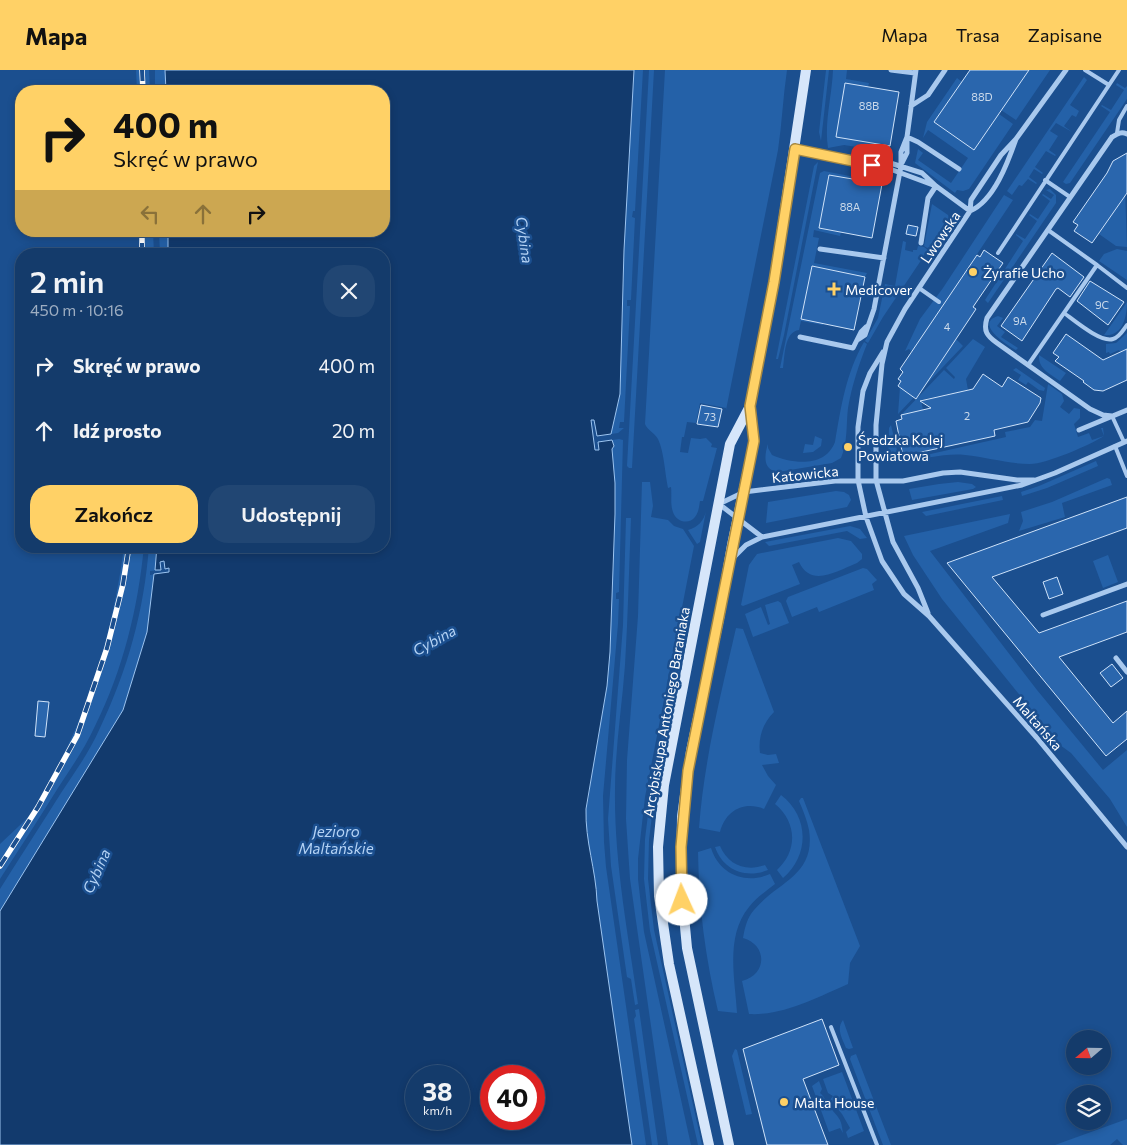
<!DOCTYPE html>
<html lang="pl">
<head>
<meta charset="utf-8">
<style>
	:root { --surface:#143b6b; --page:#214673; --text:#f1f3f6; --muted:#9dadc1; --line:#33557e; --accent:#ffd166 }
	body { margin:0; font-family:Commissioner,sans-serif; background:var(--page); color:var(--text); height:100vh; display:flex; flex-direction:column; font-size:19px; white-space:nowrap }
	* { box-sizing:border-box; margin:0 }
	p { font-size:16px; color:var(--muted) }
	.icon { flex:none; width:28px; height:28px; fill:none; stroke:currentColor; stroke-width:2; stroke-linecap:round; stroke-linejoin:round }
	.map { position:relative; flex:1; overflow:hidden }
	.drawer { position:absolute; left:15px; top:178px; width:375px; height:305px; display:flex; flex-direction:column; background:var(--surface); border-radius:20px; box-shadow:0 2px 8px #0003,0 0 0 1px var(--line) }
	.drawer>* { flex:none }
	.banner { position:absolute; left:15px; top:15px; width:375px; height:152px; border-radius:20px; box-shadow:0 2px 8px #0003,0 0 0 1px var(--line); background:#ffd166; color:#111; overflow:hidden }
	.needle { width:32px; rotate:250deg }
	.buttons { position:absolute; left:1066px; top:960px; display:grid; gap:10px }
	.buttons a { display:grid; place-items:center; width:45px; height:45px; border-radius:50%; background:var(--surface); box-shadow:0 2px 8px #0003,0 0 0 1px var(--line); font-size:25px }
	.speed { position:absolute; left:405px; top:995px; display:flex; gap:10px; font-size:25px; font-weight:700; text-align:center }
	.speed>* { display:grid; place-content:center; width:65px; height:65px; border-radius:50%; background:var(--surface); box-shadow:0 2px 8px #0003,0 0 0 1px var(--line); line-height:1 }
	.speed small { font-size:12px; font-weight:400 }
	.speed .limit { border:8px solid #d22; background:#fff; color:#111 }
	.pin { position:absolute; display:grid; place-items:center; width:42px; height:42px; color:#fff; margin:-21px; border-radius:10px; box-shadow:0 2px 8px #0006 }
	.me { position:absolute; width:55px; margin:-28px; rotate:358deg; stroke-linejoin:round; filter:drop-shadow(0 0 4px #0008) }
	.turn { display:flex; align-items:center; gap:18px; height:105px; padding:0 15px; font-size:22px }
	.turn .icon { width:65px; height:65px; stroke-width:2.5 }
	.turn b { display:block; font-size:35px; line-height:42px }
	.lanes { display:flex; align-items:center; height:48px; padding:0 15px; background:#0003; justify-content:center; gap:25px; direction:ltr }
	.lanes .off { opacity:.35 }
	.round { display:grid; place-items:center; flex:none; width:52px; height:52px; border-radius:20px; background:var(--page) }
	.summary { display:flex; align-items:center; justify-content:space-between; height:85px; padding:0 15px }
	h1 { font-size:30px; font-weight:600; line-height:38px }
	.primary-button { display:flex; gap:10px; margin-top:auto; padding:10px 15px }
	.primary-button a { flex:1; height:58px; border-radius:20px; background:var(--accent); color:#111; font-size:20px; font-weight:600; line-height:58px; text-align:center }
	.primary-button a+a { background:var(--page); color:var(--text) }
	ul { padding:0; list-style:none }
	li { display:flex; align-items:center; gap:15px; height:65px; padding:0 15px }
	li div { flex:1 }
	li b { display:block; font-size:19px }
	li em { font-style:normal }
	header { display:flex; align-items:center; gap:30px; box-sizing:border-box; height:70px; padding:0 25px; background:var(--accent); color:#111 }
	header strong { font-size:24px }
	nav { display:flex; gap:28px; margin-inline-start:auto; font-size:18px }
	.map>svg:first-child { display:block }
	.green { fill:#2461a8 }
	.water { fill:#123a6d; stroke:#9cc4f0; fill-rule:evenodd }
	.building { fill:#2a66ad; stroke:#cfe3fa }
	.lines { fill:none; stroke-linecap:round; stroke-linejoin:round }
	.lane { stroke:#a9c9ee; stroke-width:4 }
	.street { stroke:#a9c9ee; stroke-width:5 }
	.secondary { stroke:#d6e6fa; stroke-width:10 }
	.rail-casing { stroke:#fff; stroke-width:5.5 }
	.rail { stroke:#1b4f8f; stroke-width:4; stroke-dasharray:11; stroke-linecap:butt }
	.route-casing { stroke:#a68842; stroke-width:12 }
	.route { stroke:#ffd166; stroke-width:9 }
	.poi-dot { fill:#ffd166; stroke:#1b4f8f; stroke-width:2 }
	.labels { text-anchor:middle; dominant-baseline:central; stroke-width:5; stroke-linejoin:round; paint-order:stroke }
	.number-label { font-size:11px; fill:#cad9ea }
	.street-label { font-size:14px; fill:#fff; stroke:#1b4f8f }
	.poi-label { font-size:14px; fill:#fff; stroke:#1b4f8f; text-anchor:start }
	.water-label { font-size:15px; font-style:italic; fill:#b5d3f5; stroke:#1b4f8f }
</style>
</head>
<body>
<header>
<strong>Mapa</strong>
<nav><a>Mapa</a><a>Trasa</a><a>Zapisane</a></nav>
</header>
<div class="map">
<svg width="1127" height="1075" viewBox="0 0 1127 1075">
	<rect width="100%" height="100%" fill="#1b4f8f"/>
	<path class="green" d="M136 0H149L150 21H137Z
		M155 0H165L166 21H155Z
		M634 0H643L635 141H633L632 147 635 148 631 230H627V236H630L624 352H620L619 358H624L618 363 611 364 620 324 624 180Z
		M649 0H654L632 398H629L627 396Z
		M665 0H787C783 27 782 53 778 80L726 340V338L700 333 696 353 687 352 684 367H682L680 382 688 383 691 368 700 369 706 368 712 374 711 377 717 378 703 431H700C699 436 699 442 695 447 689 455 676 452 673 442 670 434 672 425 671 417L668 418C665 404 664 381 658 369 655 363 647 360 645 354Z
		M826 0H829L821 71 819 62Z
		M833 0H847L846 9 869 13 868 17 836 67 890 76 889 86H881V81L844 75 828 78C824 53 832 26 833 0Z
		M1029 0H1050L1016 50 1001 40Z
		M1084 7 1087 10 1070 35 1079 41 1076 47 1072 45 1064 56 1072 62 1056 53 1050 61 1058 66 1049 80 1056 85 1055 86 1046 81 1035 97 1043 103 1042 104 1034 99 1029 107 1037 113 1036 114 1028 109 1022 116 1019 115 1012 125 1007 121Z
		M957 8 962 12 935 53 974 80 999 44 1013 54 969 119 963 121 957 120 955 123 915 93 918 79 923 83 918 90 951 113 968 88 928 60 923 68 927 52Z
		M1117 13 1125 18 1127 16V29L1070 113 1066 114 1063 112 1110 42 1101 36 1102 35 1111 40 1124 20 1116 15Z
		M818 92 784 265 778 289H776L814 96Z
		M824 101 880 112 883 114 829 105 819 158 841 162 840 166 814 160 813 167 819 168 814 193 867 203 865 207 812 196 801 249 823 254V255L801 251 799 260C784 262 785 286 783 298H780L820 103Z
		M1050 119 1056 125V133L988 233 985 230 1023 171 1016 165V164L1025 169 1037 151 1029 145 1030 144 1038 149 1050 131 1042 125 1043 124 1051 129 1054 125 1046 120Z
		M1125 119 1127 177 1116 176 1099 164 1122 130Z
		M1004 125 1013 130 912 282 909 279 905 281 920 249 943 218Z
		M932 134 948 145 949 149 929 179 924 176Z
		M139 161H153L154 184H139Z
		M159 161H168V184H160Z
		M903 171 906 172 905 180 913 182V180H917L918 176 924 177 928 180 883 247 868 273 865 271 878 248 885 214 895 216Z
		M1117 179 1127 181V210L1099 191 1104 184Z
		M1127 232C1127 246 1123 267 1104 265Z
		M998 246 1003 248 997 256 1005 262 1001 267 1018 278 1016 280C1009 276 973 254 998 246Z
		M1127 263V279L1120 282 1119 280 1110 284 1109 282 1106 283V274L1116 273Z
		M956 269 963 276 898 344 900 317 913 326 925 316Z
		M973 269 985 277 966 309 968 320 921 330 923 340 901 345 944 300 954 309 955 307 946 298Z
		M864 272 867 274C859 294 852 315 848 338 846 355 848 371 841 388L832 393 778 402C763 400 764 386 768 374V378L772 385C793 394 825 398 835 372 841 337 846 303 864 272Z
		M1039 285 1066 303 1060 311C1050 304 1038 299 1039 285Z
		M1016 298 1045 318 1044 321 1039 320 1028 312 1026 315 1018 310 1021 305 1013 300Z
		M1048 314 1062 324 1064 331 1060 337 1069 344 1074 338 1080 339V348L1074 354 1078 367 1089 363 1092 370 1104 366 1101 358H1103L1104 366C1090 375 1046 394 1030 394 1008 394 987 387 965 385 945 383 924 389 904 392V390L1006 367 1005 362 1030 357 1035 350 1042 351Z
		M891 355 900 393H891L888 388 889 358Z
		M815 366 822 369 821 376 813 382 803 383 805 374 813 375Z
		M619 369 623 370 619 522 616 523V529H619L618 554 603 726 604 772 606 797 646 1075H632L579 742 586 739 589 727 607 383 614 376 612 370Z
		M1096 391 1098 396 1047 418 1022 426 1021 422 1039 416Z
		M1107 408 1110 409 1112 415 1062 433 1065 447 1019 461 1023 451 1021 442 1052 432Z
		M642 412H650L653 436 651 447 668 450 674 456 683 459 694 476 645 727 638 789V809L644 862 691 1075H668L630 809 626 749 627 690 638 546Z
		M958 412 972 414 976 417 973 419 912 430 909 419 939 414Z
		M836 421 844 422 849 425 851 430 847 437 766 453 768 432Z
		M1002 426 1003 430 926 446 922 442Z
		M706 441 700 472 697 474 688 460C698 457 704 451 706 441Z
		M1010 444 1008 453 930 481 1037 620 1103 700 1127 680V757L1110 729 1071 683 1060 675 942 529 913 485 904 466Z
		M626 448H631C629 497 628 546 625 595 622 637 615 678 615 720 614 792 628 863 638 934L635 935 631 909 627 907 611 796 608 749 623 555Z
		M850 456 860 459 867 468 860 469 847 461 769 476 765 472Z
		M838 468 851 471 862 484V489L857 493C837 501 811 518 799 492L792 495 800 514 743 536 741 535 749 495 757 484Z
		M124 476H144C138 538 123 600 95 656 85 678 71 698 58 718 39 749 19 779 0 809V774C10 764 21 755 30 745 38 735 43 722 49 712 90 641 114 556 124 476Z
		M149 476H160L159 482 161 500 150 501V505L162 503 153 523 147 562 123 640 0 841V819C20 787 41 755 61 723 75 702 90 681 100 658 128 599 144 541 149 476Z
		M1108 485 1118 512 1103 518 1093 491Z
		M863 498 867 499 877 510 872 514 874 520 819 542 817 537 792 547 786 531 788 527Z
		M778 531 781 533 789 553 753 567 745 544 761 537 768 555 770 554 765 535Z
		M684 553V578L654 729 649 770 648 809 654 860 702 1075H698L650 861 644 809 645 769 650 728Z
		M736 558 743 559 774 642C763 653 758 667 760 683L768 685 776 684 779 693 762 695 768 706 776 715 764 739C744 731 726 740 720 762L699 758C704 690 721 624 736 558Z
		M781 725C809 746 810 785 783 808L777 800C798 781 797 752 775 734Z
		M801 728H803L860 876 850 893 848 914C818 927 783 946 749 944L742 911C767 905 768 875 743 868 745 857 747 848 754 840 777 812 816 806 809 760 807 750 803 740 799 731Z
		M720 776C728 795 746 802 765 795L768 800C745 809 723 800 715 777Z
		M711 778C719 804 745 815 770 804L775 814C766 821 756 828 749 837 725 866 735 909 737 943L718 941C705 886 699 838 698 782Z
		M639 939 658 1075H652L634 949 636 946 635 940Z
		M843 950 853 978 849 979 846 978C842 968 836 959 843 950Z
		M735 979 737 980 752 1044 746 1045 732 986Z
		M856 984 891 1075H883L850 989 851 986Z
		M842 1002 864 1061 848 1068 846 1062 850 1058 842 1044 830 1030 833 1026 828 1023 823 1009Z
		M819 1011 822 1019 820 1023C825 1027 825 1031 829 1036 839 1049 841 1047 843 1063L840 1058 829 1062 812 1016Z
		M1127 1049V1075H1123L1117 1069 1110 1075H1055Z"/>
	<path class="water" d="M165 0H634L624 180 620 324 611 364 597 366 594 350H591L595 380H599L598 372 612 370 614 376 612 379 615 413V444L610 582 607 616 586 739C585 771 596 800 597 831L632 1075H0V841L123 640 147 562 154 504 169 502V498L165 499 164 491 160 492 161 500H155L157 476H384V184H168V161H384V21H166ZM416 1006H459V1049H416ZM491 1006H534V1049H491Z"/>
	<path class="building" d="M970 0H1029L974 80 934 52Z
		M845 13 899 22 890 76 836 67Z
		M1127 83V123L1092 173 1074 161 1078 155 1073 152 1107 103 1113 91Z
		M829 105 882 114 872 168 819 158Z
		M908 155 918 157 916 166 906 164Z
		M984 180 1003 193 973 237 976 239 916 329 898 316 901 311 898 309 903 302 900 299 977 185 980 187Z
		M1052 183 1084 207 1070 227 1058 218 1056 219 1022 271 1001 256Z
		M812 196 865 207 854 260 801 249Z
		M1090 211 1124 232 1108 255 1077 231Z
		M1066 264 1103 290 1127 279V310L1103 321 1094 320 1083 312 1084 311 1055 291 1059 287 1053 283Z
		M983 304 1002 317 1008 307 1041 328 1040 333 1028 352 994 360 995 366 903 386 896 351 902 349 901 345 931 338 920 331 973 319Z
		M701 335 722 339 718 357 697 354Z
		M1127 427V458L992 507 1039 563 1127 531V562L1059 587 1113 653 1127 641V669L1106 686 947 493Z
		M1057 507 1063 524 1049 529 1043 512Z
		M1112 594 1123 608 1111 617 1100 603Z
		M38 631 49 632 45 667 35 666Z
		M822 949 839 995 803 1009 828 1075H767L743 979Z"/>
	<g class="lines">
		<path class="lane" d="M1085 0 1109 15
			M1117 63 1119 50 1127 36
			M795 79 823 84
			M1045 110 1070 127
			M1048 160 1097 195
			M998 183 1119 0
			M919 218 939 232
			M1064 243C1075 251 1101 273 1113 269 1120 267 1123 260 1127 255
			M1028 295 1097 195 1127 218
			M1112 346 1124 372
			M1115 376 1127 406
			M831 957 877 1075"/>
		<path class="street" d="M891 0 915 3
			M911 36 928 25 945 0
			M907 67 918 72 959 99
			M823 84 887 92 922 103 936 116 970 141
			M851 90 890 99 933 115
			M902 93 907 83V67L916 0
			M970 141 971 130 1001 85 1016 69 1066 0
			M921 173 928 128 936 116
			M820 179 884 188
			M800 267 853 278 861 262 866 257
			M859 269 865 265 874 239 901 96V82L907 67
			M883 282 870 303 863 321 858 357V410L866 447 882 491 904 524 929 546 1037 668 1127 777
			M1112 346 1103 345 1090 339 997 273C987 266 983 261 987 248L1112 67C1117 64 1121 61 1127 64
			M1079 360 1127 340
			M762 467 719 434 744 422 835 411H903L943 403 960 402 1017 410H1034
			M732 489 746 475 762 467 1022 415 1055 403 1127 371
			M928 543 918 518 893 472 876 410V355L882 294 887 272 905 239 970 141C994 131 1008 92 1016 69
			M1043 545 1127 514
			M1116 588 1127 602"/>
		<path class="secondary" d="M709 1075 669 894 659 826 658 777 664 715 730 374 750 336
			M729 1075 687 878 681 814 682 747 691 681 719 549 732 475 754 371 750 336 774 212 806 0"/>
		<defs>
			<path id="rail" d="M142 0 143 21
				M142 184V161
				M0 796 38 737 77 666 107 578 123 514 129 476"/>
		</defs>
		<use href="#rail" class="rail-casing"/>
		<use href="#rail" class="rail"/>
	</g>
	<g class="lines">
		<defs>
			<path id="route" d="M682 830 681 777 688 701 754 371 750 336 774 212 795 79 872 95"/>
		</defs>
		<use href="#route" class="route-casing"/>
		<use href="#route" class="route"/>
	</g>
	<g class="poi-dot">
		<circle cx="973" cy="202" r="5"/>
		<path d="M831.5 211.5h5v5h5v5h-5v5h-5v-5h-5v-5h5z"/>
		<circle cx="848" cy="377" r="5"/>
		<circle cx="784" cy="1032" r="5"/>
	</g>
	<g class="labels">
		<g class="number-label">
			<text x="982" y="26">88D</text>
			<text x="869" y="35">88B</text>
			<text x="850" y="136">88A</text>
			<text x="1102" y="234">9C</text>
			<text x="1020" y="250">9A</text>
			<text x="947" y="256">4</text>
			<text x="967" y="345">2</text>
			<text x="710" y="346">73</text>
		</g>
		<g class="street-label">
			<text transform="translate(940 167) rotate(-56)">Lwowska</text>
			<text transform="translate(805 404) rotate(-6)">Katowicka</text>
			<text transform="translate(666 642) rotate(-80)">Arcybiskupa Antoniego Baraniaka</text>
			<text transform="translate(1038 653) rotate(49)">Maltańska</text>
		</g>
		<g class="poi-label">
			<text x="983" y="202">Żyrafie Ucho</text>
			<text x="845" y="219">Medicover</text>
			<text x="858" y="369">Średzka Kolej<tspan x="858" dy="16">Powiatowa</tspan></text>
			<text x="794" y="1032">Malta House</text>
		</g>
		<g class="water-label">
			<text transform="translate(525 170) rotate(82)">Cybina</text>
			<text transform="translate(434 570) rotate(-29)">Cybina</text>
			<text x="336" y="761">Jezioro<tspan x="336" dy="17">Maltańskie</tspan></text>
			<text transform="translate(96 801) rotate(-66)">Cybina</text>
		</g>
	</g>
</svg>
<div class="buttons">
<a><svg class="needle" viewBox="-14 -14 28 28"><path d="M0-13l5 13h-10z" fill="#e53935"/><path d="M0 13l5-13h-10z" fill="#9dadc1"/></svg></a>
<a><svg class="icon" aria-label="layers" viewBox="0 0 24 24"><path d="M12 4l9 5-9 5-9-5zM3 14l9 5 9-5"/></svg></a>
</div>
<div class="speed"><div>38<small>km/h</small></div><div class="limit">40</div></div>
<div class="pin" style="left:872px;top:95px;background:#d93025"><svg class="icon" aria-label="arrive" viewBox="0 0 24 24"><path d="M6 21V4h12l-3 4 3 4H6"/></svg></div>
<svg class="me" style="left:682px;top:830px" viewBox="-20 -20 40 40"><circle r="19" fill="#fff"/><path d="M0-13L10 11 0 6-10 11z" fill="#ffd166"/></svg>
<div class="banner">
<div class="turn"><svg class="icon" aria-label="right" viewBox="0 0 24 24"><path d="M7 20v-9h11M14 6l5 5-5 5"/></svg><div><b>400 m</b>Skręć w prawo</div></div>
<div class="lanes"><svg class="icon off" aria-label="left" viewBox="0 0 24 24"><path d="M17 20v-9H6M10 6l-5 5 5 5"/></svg><svg class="icon off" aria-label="ahead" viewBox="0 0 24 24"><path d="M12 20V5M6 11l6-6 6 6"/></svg><svg class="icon" aria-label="right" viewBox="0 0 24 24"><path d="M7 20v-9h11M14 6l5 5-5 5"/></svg></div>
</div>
<section class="drawer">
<div class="summary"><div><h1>2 min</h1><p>450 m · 10:16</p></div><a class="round"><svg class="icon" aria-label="close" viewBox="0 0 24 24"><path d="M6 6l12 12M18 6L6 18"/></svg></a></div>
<ul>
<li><svg class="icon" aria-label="right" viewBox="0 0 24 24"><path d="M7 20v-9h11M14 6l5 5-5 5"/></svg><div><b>Skręć w prawo</b></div><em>400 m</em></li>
<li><svg class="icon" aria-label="ahead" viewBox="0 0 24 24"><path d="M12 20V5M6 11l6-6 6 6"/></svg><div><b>Idź prosto</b></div><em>20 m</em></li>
</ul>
<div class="primary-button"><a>Zakończ</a><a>Udostępnij</a></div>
</section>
</div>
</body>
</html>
